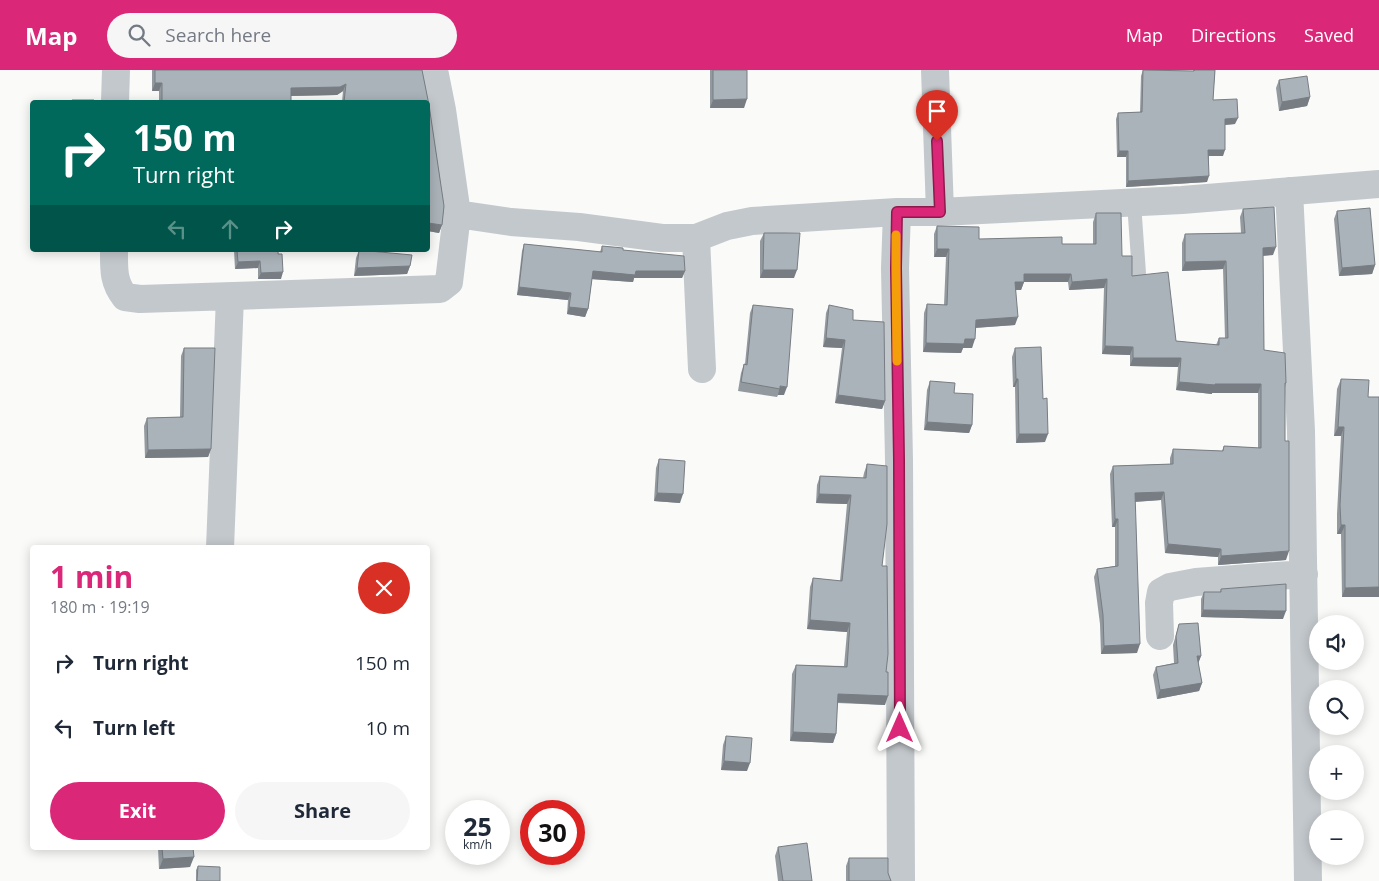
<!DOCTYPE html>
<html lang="en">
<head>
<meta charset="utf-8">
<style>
	:root { --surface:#fff; --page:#f6f6f7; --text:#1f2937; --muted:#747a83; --accent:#db2777 }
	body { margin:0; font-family:"Open Sans",sans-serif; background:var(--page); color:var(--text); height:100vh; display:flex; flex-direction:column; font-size:19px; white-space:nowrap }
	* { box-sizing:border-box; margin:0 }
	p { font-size:16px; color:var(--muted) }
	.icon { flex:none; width:28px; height:28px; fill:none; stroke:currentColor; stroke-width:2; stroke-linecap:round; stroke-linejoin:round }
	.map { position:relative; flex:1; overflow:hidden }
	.sheet { position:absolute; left:30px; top:475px; width:400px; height:305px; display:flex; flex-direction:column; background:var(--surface); border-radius:5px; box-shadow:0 2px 12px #0003 }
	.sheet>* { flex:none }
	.hud { position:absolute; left:30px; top:30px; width:400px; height:152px; border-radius:5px; box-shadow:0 2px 12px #0003; background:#00695c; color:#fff; overflow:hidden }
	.fabs { position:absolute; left:1309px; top:545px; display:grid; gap:10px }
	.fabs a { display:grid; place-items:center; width:55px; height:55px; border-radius:50%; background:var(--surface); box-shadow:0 2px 12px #0003; font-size:25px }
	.speed { position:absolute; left:445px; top:730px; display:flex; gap:10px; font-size:25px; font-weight:700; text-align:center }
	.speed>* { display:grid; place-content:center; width:65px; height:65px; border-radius:50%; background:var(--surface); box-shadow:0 2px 12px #0003; line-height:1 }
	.speed small { font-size:12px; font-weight:400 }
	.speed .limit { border:8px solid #d22; background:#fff; color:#111 }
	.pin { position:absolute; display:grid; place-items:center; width:42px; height:42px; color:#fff; margin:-51px -21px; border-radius:50% 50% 50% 0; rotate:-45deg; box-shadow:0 0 5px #0007 }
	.pin .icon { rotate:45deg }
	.me { position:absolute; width:55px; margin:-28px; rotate:0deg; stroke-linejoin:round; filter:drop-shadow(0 0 4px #0008) }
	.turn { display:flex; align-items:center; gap:18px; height:105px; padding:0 20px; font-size:22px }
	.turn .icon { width:65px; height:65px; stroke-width:2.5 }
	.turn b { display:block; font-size:35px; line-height:42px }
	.lanes { display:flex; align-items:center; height:48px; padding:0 20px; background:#0003; justify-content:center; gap:25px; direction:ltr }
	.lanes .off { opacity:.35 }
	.round { display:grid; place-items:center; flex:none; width:52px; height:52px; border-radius:26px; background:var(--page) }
	.head { display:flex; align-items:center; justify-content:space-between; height:85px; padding:0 20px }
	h1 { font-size:30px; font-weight:700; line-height:38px; color:var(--accent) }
	.button { display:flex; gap:10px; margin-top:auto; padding:10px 20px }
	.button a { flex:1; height:58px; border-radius:30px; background:var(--accent); color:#fff; font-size:20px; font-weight:700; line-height:58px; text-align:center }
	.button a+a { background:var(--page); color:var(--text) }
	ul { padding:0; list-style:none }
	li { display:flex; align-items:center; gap:15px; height:65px; padding:0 20px }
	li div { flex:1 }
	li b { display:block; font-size:19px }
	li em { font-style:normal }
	header { display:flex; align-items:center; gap:30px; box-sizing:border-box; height:70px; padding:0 25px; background:var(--accent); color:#fff }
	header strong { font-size:24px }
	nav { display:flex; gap:28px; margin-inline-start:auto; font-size:18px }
	.search { width:350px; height:45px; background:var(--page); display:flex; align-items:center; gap:12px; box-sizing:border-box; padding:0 18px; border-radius:28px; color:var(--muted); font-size:19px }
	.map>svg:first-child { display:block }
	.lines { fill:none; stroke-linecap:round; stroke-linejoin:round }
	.lane { stroke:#c3c8cc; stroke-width:14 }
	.street { stroke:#c3c8cc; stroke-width:28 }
	.wall { fill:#929a9f }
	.shaded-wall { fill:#777d82 }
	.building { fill:#aab3b9; stroke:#777d82 }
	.route-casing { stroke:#8e194d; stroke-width:12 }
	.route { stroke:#db2777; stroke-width:9 }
	.slow { stroke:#f59e0b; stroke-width:9 }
</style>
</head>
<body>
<header>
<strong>Map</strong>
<div class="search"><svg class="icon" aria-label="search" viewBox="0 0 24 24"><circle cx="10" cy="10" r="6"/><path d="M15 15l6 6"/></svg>Search here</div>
<nav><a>Map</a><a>Directions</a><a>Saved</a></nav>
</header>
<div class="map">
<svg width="1379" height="811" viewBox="0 0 1379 811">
	<rect width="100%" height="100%" fill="#fafaf8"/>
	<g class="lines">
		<path class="lane" d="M1134 133 1139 203"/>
		<path class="street" d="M434 0 442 40 457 144
			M935 0 940 142
			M115 32 116 0
			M1289 121 1301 361 1308 811
			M897 142 895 198 899 390 901 811
			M696 168 702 299
			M114 180C114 199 113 212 125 227L140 229 440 219 449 212 457 144 511 152 579 157 662 168H696L727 156 752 151 897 142H940L1182 130 1379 114
			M220 478 230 227
			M1160 566 1159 533 1161 522 1170 517 1196 512 1304 504"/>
	</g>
	<path class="wall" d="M152 0H422L429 35 444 136 442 155 439 163 428 161V32H342L343 21 337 25 291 26 290 32H159V21H152Z
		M710 0H747L744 38H710Z
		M1143 0 1193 1V0H1215L1213 30 1235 54 1225 55 1223 86H1209L1207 112 1126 117V87H1117L1116 49 1118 43 1140 42 1141 6Z
		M1279 10 1310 27 1307 36 1279 41 1276 18Z
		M1243 139 1273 185 1263 186 1264 280 1286 313 1285 318V371L1286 490 1218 495V487L1165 483 1161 430 1135 432 1137 583 1101 584 1100 554 1094 507 1097 499 1115 496V457H1112L1110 404 1113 396 1170 394V388L1173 379 1222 381 1224 376 1258 378V323H1212V324L1176 320 1178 297 1130 296V285L1102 284 1104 218 1069 220 1068 212H1024L1021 220H1016L1015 255 975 258 972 278H963L961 283 923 282 924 243 927 234 944 235 946 187H934V164L937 156 979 169 1062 174H1093V152L1096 143 1122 186 1132 206 1176 271 1216 275 1219 268H1225L1223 199 1182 201V173L1185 164 1241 163 1240 147Z
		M1337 141 1375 195 1372 204 1339 206 1334 149Z
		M764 163 794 208H760V171Z
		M524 174 600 182 602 176 623 180 685 201 682 208H634L633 212 592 209 588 239 585 247 567 244 568 230 517 225 522 181Z
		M234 180H278L281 209H258V198L235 199Z
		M359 180 410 196 407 204 354 206 356 188Z
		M753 235 784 325H778L777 327 738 321 741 303 744 294H745L750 243Z
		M829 235 853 250 885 331 882 339 835 333 842 278 823 277 826 243Z
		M184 278 211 379 208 387 145 388 144 356 147 348 180 347 181 286Z
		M1015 278 1043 329 1045 372 1016 373 1015 317H1013L1012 287Z
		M1341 309 1368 327 1379 527H1342L1341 464H1337V444L1341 366H1334L1337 319Z
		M930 311 954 323 972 355 969 363 924 360 927 320Z
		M659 389 680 433 654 431 656 398Z
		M867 394 882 496 885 635 837 633 836 664 833 673 790 671 792 604 796 595 844 596 847 562 807 559 810 517 813 508 840 511 847 434 816 433 817 415 820 406 863 408 864 403Z
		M1221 519 1283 549 1201 547V529L1204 522H1220Z
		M1179 554 1201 586 1198 593 1202 613 1199 621 1157 629 1153 605 1156 597 1174 593 1173 575Z
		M726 666 747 701 721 700 723 675Z
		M778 777 812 811H778L775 786Z
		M158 778H193L190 797 159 799Z
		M849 788 888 803 891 811H846V796Z
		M198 796 220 811H196V800Z"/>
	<path class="shaded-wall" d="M155 13H162L159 21H152Z
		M346 14 343 21 337 25 288 26 291 18Z
		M1310 27 1307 36 1279 41 1282 32Z
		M747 29 744 38H710L713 30Z
		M260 31H291L290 32H259Z
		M1238 48 1235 54 1223 55 1225 49Z
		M1208 80H1225L1223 86H1206Z
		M1119 81H1128L1126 87H1117Z
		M1209 106 1207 112 1126 117 1128 111Z
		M428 153 442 155 439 163 428 161Z
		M1276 177 1273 185 1259 186 1263 178Z
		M937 179H949L946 187H934Z
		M260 191 258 198 235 199 238 192Z
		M1226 191 1223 199 1182 201 1185 192Z
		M1375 195 1372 204 1339 206 1342 198Z
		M410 196 407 204 354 206 357 198Z
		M763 200H797L794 208H760Z
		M593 201H685L682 208H634L633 212 590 209Z
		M283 202 281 209H258L261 203Z
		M1024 204H1071L1068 212H1024L1021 220H1012L1015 212Z
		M1107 209 1104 218 1069 220 1072 212Z
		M519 217 571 223 568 230 517 225Z
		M569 237 588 239 585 247 567 244Z
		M1018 247 1015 255 972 258 976 250Z
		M826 268 845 270 842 278 823 277Z
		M965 269H975L972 278H963L961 283 923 282 926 273Z
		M1105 276 1133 277 1130 285 1102 284Z
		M1133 288H1181L1178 297 1130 296Z
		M1016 309H1018L1015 317H1013Z
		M1179 312 1261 314 1258 323H1212V324L1176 320Z
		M780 316 787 317 784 325H778Z
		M838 325 885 331 882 339 835 333Z
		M927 352 972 355 969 363 924 360Z
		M1338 357H1344L1341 366H1334Z
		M1019 364H1048L1045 372 1016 373Z
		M211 379 208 387 145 388 148 380Z
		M1164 422 1161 430 1131 432 1135 423Z
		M657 423 683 424 680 433 654 431Z
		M819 424 851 425 847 434 816 433Z
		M1115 449H1118L1115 457H1112Z
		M1341 455H1345L1341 464H1337Z
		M1168 474 1221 479 1218 487 1165 483Z
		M1289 481 1286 490 1218 495 1221 486Z
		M1379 517V527H1342L1345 518Z
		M1203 540 1286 541 1283 549 1201 547Z
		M810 550 850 553 847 562 807 559Z
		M1140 574 1137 583 1101 584 1104 576Z
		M1197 586H1201L1198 594Z
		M1202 613 1199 621 1157 629 1160 620Z
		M838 624 888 626 885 635 834 632Z
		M793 662 836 664 833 673 790 671Z
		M724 691 750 693 747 701 721 700Z
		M194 787 190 797 159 799 163 789Z"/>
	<path class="building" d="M155 0H422L429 35 444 136 442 155 428 153V32H344L346 14 340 17 291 18V31H260V32H162V13H155Z
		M713 0H747V29L713 30Z
		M1143 0 1194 1 1195 0H1215L1213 30 1237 29 1238 48 1225 49V80H1208L1209 106 1128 111V81H1119L1118 43 1142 42Z
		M1307 6 1310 27 1282 32 1279 10Z
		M72 30H94V32H72Z
		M1274 137 1276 177 1263 178 1264 280 1285 283 1286 313H1285V371H1289V481L1221 486V479L1168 474 1164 422 1135 423 1140 574 1104 576 1103 545 1097 499 1118 496V449H1115L1113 396 1173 394V379L1223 381 1224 376 1261 378V314H1215V315L1179 312 1181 288H1133V277L1105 276 1107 209 1072 212 1071 204H1024V212H1015L1018 247 976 250 975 269H965L964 274 926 273 927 234 947 235 949 179H937V156L979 157V169L1062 167V174H1096V143H1121L1122 186H1132V206L1168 202 1176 271 1219 275V268H1228L1226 191 1185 192V164L1245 163 1243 139Z
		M1370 138 1375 195 1342 198 1337 141Z
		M764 163H800L797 200H763Z
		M524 174 602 182V176L623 178V180L684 186 685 201H636L635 205 593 201 588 239 569 237 571 223 519 217Z
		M237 180H278V184H282L283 202 261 203 260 191 238 192Z
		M359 180 412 185 410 196 357 198Z
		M753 235 793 239 787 317 780 316V319L741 312 744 294 747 295Z
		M829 235 853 240V250L884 252 885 331 838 325 845 270 826 268Z
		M1041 277 1043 329 1047 328 1048 364H1019L1018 309H1016L1015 278Z
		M184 278H215L211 379 148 380 147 348 183 347Z
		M1341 309 1369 310 1368 327H1379V517L1345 518V455H1341L1340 435 1344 357H1338Z
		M930 311 955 313 954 323 973 324 972 355 927 352Z
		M659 389 685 391 683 424 657 423Z
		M867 394 887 396V454L882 496H887L888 584 886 602H888V626L838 624 836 664 793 662 796 595 847 597 850 553 810 550 813 508 842 511 851 425 819 424 820 406 866 408Z
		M1286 514V541L1203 540 1204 522H1221V519Z
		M1198 553 1201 586H1197L1202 613 1160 620 1156 597 1178 593 1176 566 1179 554Z
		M726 666 752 668 750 693 724 691Z
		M807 773 812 811H783L778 777Z
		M162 778H193L194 787 163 789Z
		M849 788H888V803L891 811H849Z
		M198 796 220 797V811H197Z"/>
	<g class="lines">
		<defs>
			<path id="route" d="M900 658 899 390 896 198 897 142H940L937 71"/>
		</defs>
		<use href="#route" class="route-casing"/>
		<use href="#route" class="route"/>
		<path class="slow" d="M896 165V198L897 291"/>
	</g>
</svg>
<div class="fabs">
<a><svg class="icon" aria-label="sound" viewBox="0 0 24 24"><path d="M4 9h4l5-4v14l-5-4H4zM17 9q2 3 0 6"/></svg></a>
<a><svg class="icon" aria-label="search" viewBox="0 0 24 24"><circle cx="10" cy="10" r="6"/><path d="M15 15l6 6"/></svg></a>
<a>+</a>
<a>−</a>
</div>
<div class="speed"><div>25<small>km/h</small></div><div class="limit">30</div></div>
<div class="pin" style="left:937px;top:71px;background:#d93025"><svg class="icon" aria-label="arrive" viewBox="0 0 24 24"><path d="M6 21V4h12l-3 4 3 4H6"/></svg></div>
<svg class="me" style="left:900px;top:658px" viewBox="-20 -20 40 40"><path d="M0-17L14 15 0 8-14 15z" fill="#db2777" stroke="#fff" stroke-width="4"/></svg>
<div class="hud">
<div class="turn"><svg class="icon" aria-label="right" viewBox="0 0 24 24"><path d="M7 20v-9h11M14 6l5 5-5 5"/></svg><div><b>150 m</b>Turn right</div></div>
<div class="lanes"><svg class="icon off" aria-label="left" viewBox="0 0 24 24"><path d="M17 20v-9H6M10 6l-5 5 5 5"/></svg><svg class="icon off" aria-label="ahead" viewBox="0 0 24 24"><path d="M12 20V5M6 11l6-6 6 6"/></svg><svg class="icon" aria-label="right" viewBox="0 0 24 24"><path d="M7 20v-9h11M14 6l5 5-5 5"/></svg></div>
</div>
<section class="sheet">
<div class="head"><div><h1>1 min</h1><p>180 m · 19:19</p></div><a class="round" style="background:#d93025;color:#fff"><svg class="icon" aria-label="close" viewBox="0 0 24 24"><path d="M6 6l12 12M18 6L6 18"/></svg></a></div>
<ul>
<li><svg class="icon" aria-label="right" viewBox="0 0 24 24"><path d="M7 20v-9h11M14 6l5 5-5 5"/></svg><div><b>Turn right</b></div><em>150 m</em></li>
<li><svg class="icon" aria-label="left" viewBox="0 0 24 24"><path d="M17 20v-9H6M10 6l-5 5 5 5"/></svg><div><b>Turn left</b></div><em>10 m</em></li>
</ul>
<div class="button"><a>Exit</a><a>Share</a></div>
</section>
</div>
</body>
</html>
